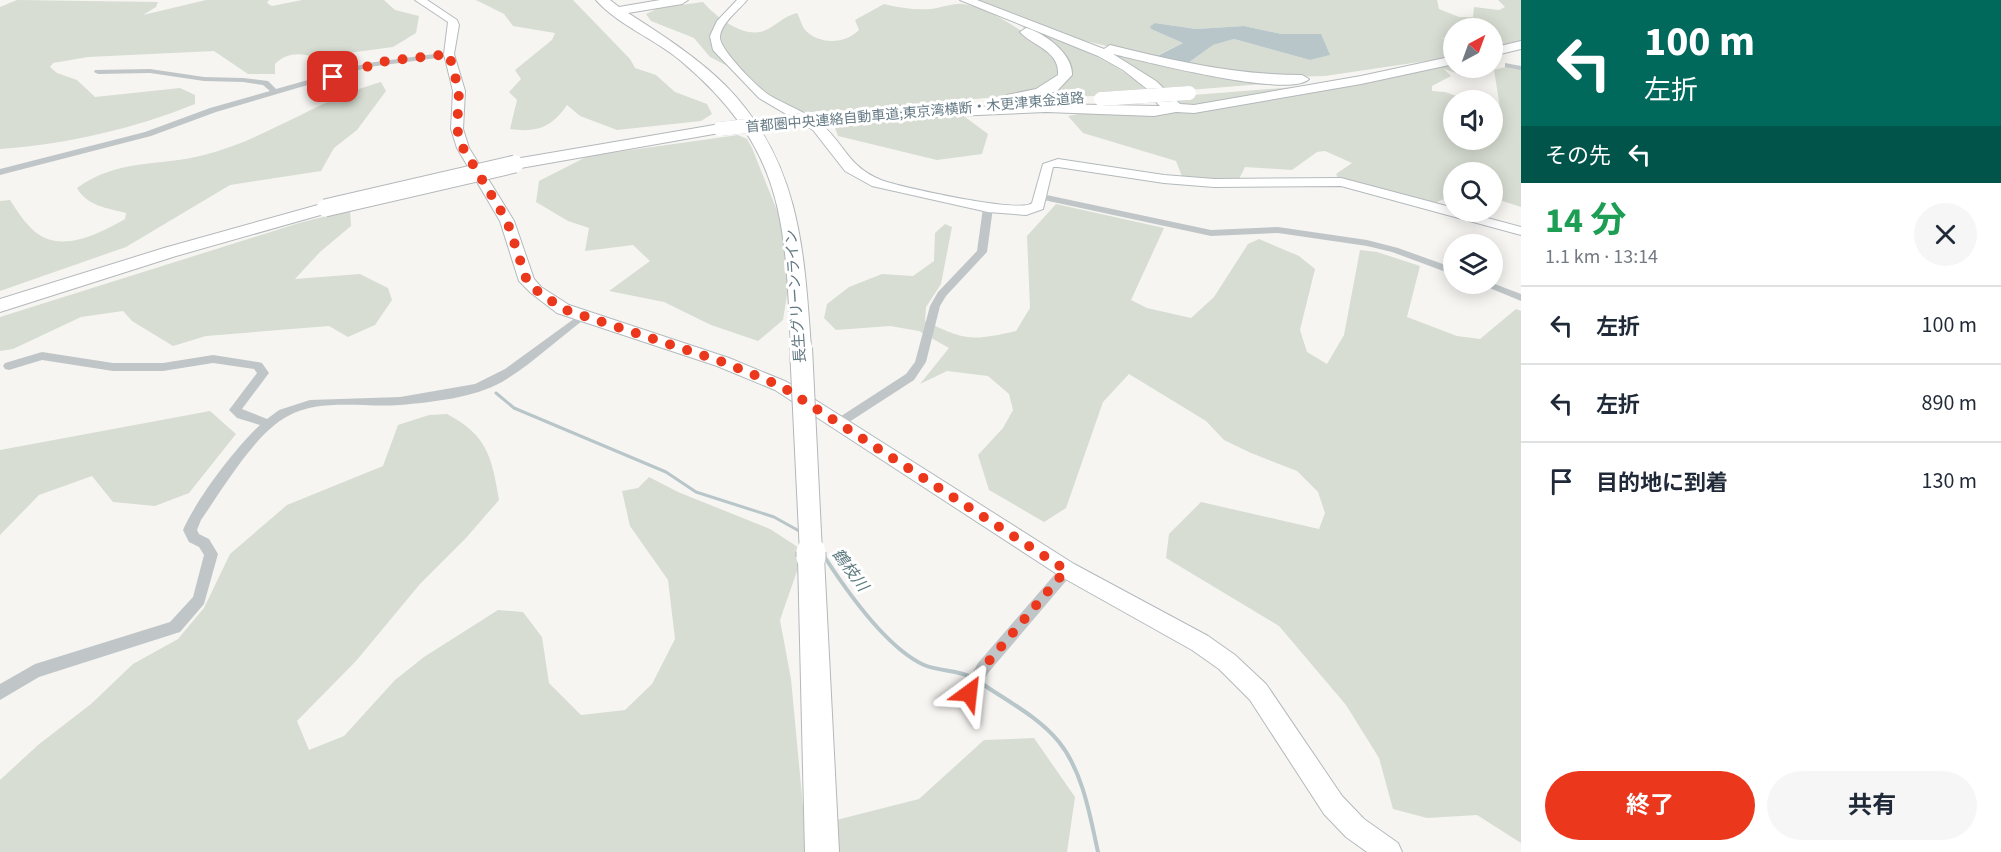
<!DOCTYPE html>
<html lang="ja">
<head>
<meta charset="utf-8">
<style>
	:root { --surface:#fff; --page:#f6f6f7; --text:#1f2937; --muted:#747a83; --line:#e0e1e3; --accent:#eb371c }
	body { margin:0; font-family:"Source Sans 3","Noto Sans JP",sans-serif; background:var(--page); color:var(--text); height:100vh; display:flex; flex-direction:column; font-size:22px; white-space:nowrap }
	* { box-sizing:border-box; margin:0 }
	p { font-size:20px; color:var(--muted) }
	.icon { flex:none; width:33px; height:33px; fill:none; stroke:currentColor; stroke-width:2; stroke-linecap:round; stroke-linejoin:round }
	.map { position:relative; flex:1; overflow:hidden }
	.panel { display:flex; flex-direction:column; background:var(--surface); width:480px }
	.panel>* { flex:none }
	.top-card { background:#00695c; color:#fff; overflow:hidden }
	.needle { width:39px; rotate:41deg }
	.fabs { position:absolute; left:1443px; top:18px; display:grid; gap:12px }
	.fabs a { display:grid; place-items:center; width:60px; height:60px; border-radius:50%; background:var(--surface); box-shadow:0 3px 15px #0003; font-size:30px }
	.pin { position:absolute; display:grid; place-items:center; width:51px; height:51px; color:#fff; margin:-26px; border-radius:12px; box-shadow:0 3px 9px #0006 }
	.me { position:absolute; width:66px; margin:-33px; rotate:30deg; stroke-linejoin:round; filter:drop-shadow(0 0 4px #0008) }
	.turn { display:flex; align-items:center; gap:21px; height:126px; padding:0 24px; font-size:27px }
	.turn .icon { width:78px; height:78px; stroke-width:2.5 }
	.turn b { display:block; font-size:42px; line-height:51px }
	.then { display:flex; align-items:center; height:57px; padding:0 24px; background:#0003; gap:12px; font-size:22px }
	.round { display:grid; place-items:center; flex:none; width:63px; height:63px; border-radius:32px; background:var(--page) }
	.head { display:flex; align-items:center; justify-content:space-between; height:102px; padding:0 24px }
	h1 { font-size:36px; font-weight:700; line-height:45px; color:#1e9e55 }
	.cta { display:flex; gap:12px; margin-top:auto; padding:12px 24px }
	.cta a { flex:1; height:69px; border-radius:36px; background:var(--accent); color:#fff; font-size:24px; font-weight:700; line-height:69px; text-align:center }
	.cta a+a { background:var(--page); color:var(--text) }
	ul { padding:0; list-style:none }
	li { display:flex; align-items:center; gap:18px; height:78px; padding:0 24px; border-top:2px solid var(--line) }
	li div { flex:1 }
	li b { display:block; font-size:22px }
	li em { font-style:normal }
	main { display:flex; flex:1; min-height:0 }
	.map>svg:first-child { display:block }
	.green { fill:#d7ddd2; fill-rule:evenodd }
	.water { fill:#b8c6c9 }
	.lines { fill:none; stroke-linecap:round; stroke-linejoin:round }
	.stream-far1 { stroke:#b8c6c9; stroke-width:3 }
	.stream { stroke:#b8c6c9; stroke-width:4 }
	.secondary-casing { stroke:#b3babd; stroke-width:2 }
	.highway-casing { stroke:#b3b8bb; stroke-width:2 }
	.street { fill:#c0c6c8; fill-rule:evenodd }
	.secondary { fill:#fff; fill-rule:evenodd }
	.highway { fill:#fff; fill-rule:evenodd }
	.highway-bridge-far3-casing { stroke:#b3b8bb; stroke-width:14; stroke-linecap:butt }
	.highway-bridge-far2-casing { stroke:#b3b8bb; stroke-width:19; stroke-linecap:butt }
	.highway-bridge-far1-casing { stroke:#b3b8bb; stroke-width:24; stroke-linecap:butt }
	.highway-bridge-casing { stroke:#b3b8bb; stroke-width:31; stroke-linecap:butt }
	.highway-bridge-far3 { stroke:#fff; stroke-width:14 }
	.highway-bridge-far2 { stroke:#fff; stroke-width:17 }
	.highway-bridge-far1 { stroke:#fff; stroke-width:22 }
	.highway-bridge { stroke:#fff; stroke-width:29 }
	.route { stroke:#eb371c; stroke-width:10; stroke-dasharray:0 18 }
	.labels { text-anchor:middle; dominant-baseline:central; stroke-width:6; stroke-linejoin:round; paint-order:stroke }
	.far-street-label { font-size:14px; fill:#637984; stroke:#fff }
	.street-label { font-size:15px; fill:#637984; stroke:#fff }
	.water-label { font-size:16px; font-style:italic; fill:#5f7b81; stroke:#fff }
</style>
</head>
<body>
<main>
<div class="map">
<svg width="1521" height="852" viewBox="0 0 1521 852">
	<rect width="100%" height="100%" fill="#f6f5f2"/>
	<path class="green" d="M17 0 158 2 156 7 143 15 206 0H269L267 3 272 6 302 0H384L395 10 419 16 416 33 393 47 341 54 325 61C307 54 290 49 275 64V74H248L214 51 88 57 53 63 50 67 57 73 77 80 95 97 180 88 195 95V104C133 129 67 144 0 149V7Z
		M476 0H573L630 59 635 68 656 75 675 92 707 104 712 114 701 121 617 130 580 116 567 105C552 127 537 133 510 129L517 100 509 92 521 79 515 70 552 40 555 33 513 26 504 14Z
		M968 0H1437L1439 9 1459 17H1473L1474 7 1499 10 1505 7 1498 0H1521V42L1493 49 1492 28H1454L1453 38H1440L1453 40V57L1325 76 1285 77 1170 62 1066 36ZM1155 23 1196 29 1244 26 1282 34H1320L1329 55 1310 60 1234 39 1213 45 1188 63 1158 55 1183 43 1151 29 1150 26Z
		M703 2C714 15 740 36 760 32 773 29 783 16 797 13 800 18 802 27 806 31 821 45 845 44 859 30L855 20 884 4C899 8 915 10 931 9 941 8 953 3 963 4 991 7 1050 46 1063 70L1055 84 1016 95 802 116 768 97 745 75 710 57 694 38 651 21 646 14 659 8Z
		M1021 26C1068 44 1113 58 1150 93L996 101 1029 98 1070 73 1030 32Z
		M1096 46 1175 67 1299 81 1164 92Z
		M1453 63 1454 68H1490L1456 73 1444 69 1451 76 1432 86V91L1445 92 1468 100H1454V140H1492L1493 108H1500L1494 70 1509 66 1521 68V207L1493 198 1492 172H1454L1453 197H1448L1433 204 1339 180 1336 174 1352 163 1325 151 1317 152 1292 170 1245 167 1238 181 1183 179 1176 161 1083 133 1068 116 1101 110 1149 114 1194 111Z
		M381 82 386 91 357 130 334 148 321 171 230 185 126 247 0 291V201L10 200C16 209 22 219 30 227 57 256 97 235 125 219L126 213C107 208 87 206 77 188 119 158 157 167 204 155 267 139 319 99 381 82Z
		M1307 86 1203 106H1181L1168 97Z
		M927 117H965L988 134 982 154 937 160 838 136 834 125Z
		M738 135 747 139 752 148 782 223 790 277 783 320 758 341 711 325 664 302 609 291 650 261 633 245 585 251 589 228 568 221 536 202 539 181 588 156Z
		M1056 204 1164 228 1131 300 1147 308 1191 318 1214 297 1248 244 1259 239 1299 256 1315 269 1300 330 1307 352 1327 364 1344 335 1360 250 1377 252 1420 266 1407 317 1457 336 1480 339 1516 309 1521 311V843L1477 815 1427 818 1393 809 1379 758 1346 705 1279 626 1166 558 1169 534 1201 502 1319 529 1325 513 1318 492 1297 471 1251 453 1224 440 1206 421 1129 374 1103 402 1066 508 1044 522 989 490 978 455 1003 428 1013 410 1009 394 988 376 947 371 920 384 949 348 919 331 890 326 836 330 824 318 827 304 849 287 882 274 913 276 934 261 935 233 945 224 952 227 941 284 926 307 925 321C966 341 972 341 1016 331L1030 308 1027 236Z
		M350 210 351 226 320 252 295 279 360 274 388 288 392 300 375 325 348 337 329 326 206 336 173 346 132 321 123 311 81 317 13 349 0 351V317L299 223Z
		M210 411 236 434 189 493 155 506 113 502 92 476 39 495 0 535V450Z
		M447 414C487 435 492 457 499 500L466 538 420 584 356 661 297 721 309 750 344 736 395 680 424 657 498 610 523 612 542 637 549 683 581 715 625 710 652 684 675 639 668 580 630 526 622 491 638 488 649 477 678 492 770 529 804 551 780 620 791 679 805 828 919 799 984 740 1034 738 1075 797 1067 852H0V780L38 745 91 704 133 664 178 639 204 608 230 554 287 505 383 466 398 425 429 415Z"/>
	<path class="water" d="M1155 23 1196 29 1244 26 1282 34H1321L1330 55 1310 60 1234 39 1213 45 1188 63 1157 56 1183 43 1151 29 1150 26Z"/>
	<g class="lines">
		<path class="stream-far1" d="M496 393 514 408 666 472 696 492 774 517 801 532"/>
		<path class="stream" d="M824 556C846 590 887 648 924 665 940 672 958 669 973 678
			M981 683C1007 701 1039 717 1059 742 1083 772 1090 816 1098 852"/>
		<defs>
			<path id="secondary" d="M415 0H427L457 20 459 25 454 54 465 91 463 129 469 148 514 221 534 279 541 287 569 305 729 358 787 382 1074 564 1208 636 1235 655 1266 684 1342 796 1364 819 1398 843 1402 852H1367L1346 837 1324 814 1250 700 1219 669 1192 650 1060 576 775 390 717 366 557 313 531 293 519 281 500 221 457 148 451 129 453 91 444 54 448 22Z
				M737 0H747C739 10 721 23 720 37 719 49 758 88 769 95 786 105 806 112 821 124 845 144 847 166 881 180 899 187 1022 214 1032 203L1043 164 1058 159 1164 175 1214 179 1341 178 1454 208V212H1465L1521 227V235L1341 186 1214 187 1164 183 1058 167H1053L1043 209 1026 215 988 212 872 186 845 171 813 130 759 98 713 50 710 36 717 21Z"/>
			<path id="highway" d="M596 0H610L619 7 660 0H688L682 4 628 13C662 35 697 57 726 86 800 162 804 249 811 348L808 353H794L791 348C785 221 785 149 681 61 655 39 618 25 596 0Z
				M960 0H977L1104 49 1110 45C1174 61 1236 75 1302 75L1309 79C1290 99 1143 61 1113 54L1156 81 1180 104 1194 105 1361 76 1454 56V64L1361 84 1194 113 1176 112 1154 116 1046 112 909 118 891 115 844 118 842 115 844 112 849 111 910 105 917 109 1046 104 1160 106 1153 99 1156 96 1123 70 1098 56Z
				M1026 28C1045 33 1073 54 1072 75L1057 91 1012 102 1005 98 1007 95 1036 89 1058 75C1060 51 1033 46 1020 32Z
				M1521 41V49L1492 56V48Z
				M720 124 728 129 725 132 515 169 507 164 515 159Z
				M325 203 334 208 331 212 176 256 0 312V299L164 248Z
				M811 546 820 549 824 557 839 852H805L798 557 802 549Z"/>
		</defs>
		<use href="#secondary" class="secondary-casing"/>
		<use href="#highway" class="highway-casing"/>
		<path class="street" d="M449 52 453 54 452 56 369 67 216 112 151 136 0 175V169L145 132 210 108 270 91 263 85 243 82 204 81 150 73 98 74 94 72 95 70 150 69 204 77 243 78 268 81 276 89 368 63Z
			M1505 63 1521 66V70L1505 67Z
			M1042 194 1211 230 1278 227 1367 240 1398 248 1454 268V275L1392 252 1367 246 1278 233 1211 236 1039 199 1038 197Z
			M988 205 993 208 987 252 946 296 940 306 926 362 914 380 843 426H835L833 423 835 420 906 374 915 362 930 306 938 292 977 251 983 208Z
			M1492 283 1521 294V301L1480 284Z
			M582 313 587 316 586 318C558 339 532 364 502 382 473 398 433 402 400 405 364 408 321 398 288 416 255 433 222 490 201 520L197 530 199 534 209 539 218 554 204 604 180 632 39 677 0 700V684L35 664 170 622 193 597 204 555 199 547 189 542 183 530C196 500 235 448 260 425L237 418 229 410 257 373 254 369 213 363 163 371H113L42 360 9 370 5 369 3 366 5 363 42 352 113 363H163L213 355 258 362 262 363 269 373 242 409 267 419 279 410 310 400 400 397 475 384 505 369Z
			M1067 564 1072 566 1074 570 1072 574 988 673 974 698 969 700 964 698 961 693 978 663 1062 566Z"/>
		<use href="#secondary" class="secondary"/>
		<use href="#highway" class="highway"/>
		<defs>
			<path id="highway-bridge-far3" d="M1101 99 1189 93
				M720 129 820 118"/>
			<path id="highway-bridge-far2" d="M325 208 515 164"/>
			<path id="highway-bridge-far1" d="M801 348 811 553"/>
			<path id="highway-bridge" d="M811 552V557"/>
		</defs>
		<use href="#highway-bridge-far3" class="highway-bridge-far3-casing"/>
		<use href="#highway-bridge-far2" class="highway-bridge-far2-casing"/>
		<use href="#highway-bridge-far1" class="highway-bridge-far1-casing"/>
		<use href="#highway-bridge" class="highway-bridge-casing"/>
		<use href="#highway-bridge-far3" class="highway-bridge-far3"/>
		<use href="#highway-bridge-far2" class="highway-bridge-far2"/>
		<use href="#highway-bridge-far1" class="highway-bridge-far1"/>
		<use href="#highway-bridge" class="highway-bridge"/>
	</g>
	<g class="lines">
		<path class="route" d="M333 77 386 61 449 54 459 91 457 129 463 148 507 221 527 281 536 290 563 309 723 362 781 386 1066 570 983 668 969 693"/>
	</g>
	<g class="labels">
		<g class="far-street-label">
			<text transform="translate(915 113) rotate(-5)">首都圏中央連絡自動車道;東京湾横断・木更津東金道路</text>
		</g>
		<g class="street-label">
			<text transform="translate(796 296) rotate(-94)">長生グリーンライン</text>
		</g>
		<g class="water-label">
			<text transform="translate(850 570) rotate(53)">鶴枝川</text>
		</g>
	</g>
</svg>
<div class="fabs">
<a><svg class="needle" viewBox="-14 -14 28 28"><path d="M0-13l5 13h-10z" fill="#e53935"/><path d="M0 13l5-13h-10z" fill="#747a83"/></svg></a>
<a><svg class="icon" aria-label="sound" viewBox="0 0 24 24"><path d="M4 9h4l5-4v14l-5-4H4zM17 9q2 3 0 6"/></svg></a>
<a><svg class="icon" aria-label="search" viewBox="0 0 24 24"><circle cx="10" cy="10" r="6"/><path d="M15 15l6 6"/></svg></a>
<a><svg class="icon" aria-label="layers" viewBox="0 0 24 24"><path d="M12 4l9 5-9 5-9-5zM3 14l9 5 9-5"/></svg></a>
</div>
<div class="pin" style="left:333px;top:77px;background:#d93025"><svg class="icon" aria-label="arrive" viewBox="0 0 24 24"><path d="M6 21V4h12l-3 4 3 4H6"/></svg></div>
<svg class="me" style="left:969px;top:693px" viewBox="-20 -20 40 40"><path d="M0-17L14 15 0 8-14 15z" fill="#eb371c" stroke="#fff" stroke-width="4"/></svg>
</div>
<section class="panel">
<div class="top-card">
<div class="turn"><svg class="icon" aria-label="left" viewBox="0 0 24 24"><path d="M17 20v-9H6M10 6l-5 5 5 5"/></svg><div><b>100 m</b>左折</div></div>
<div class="then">その先<svg class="icon" aria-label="left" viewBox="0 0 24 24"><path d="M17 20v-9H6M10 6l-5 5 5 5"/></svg></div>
</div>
<div class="head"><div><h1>14 分</h1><p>1.1 km · 13:14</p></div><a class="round"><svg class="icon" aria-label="close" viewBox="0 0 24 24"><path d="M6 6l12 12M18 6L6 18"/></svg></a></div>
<ul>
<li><svg class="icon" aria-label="left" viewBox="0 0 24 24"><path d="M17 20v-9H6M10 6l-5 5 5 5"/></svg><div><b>左折</b></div><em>100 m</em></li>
<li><svg class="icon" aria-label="left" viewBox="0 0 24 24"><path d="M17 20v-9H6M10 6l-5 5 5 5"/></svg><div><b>左折</b></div><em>890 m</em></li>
<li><svg class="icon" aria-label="arrive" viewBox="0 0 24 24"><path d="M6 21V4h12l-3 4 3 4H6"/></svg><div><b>目的地に到着</b></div><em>130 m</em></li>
</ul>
<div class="cta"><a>終了</a><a>共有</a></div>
</section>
</main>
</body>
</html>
